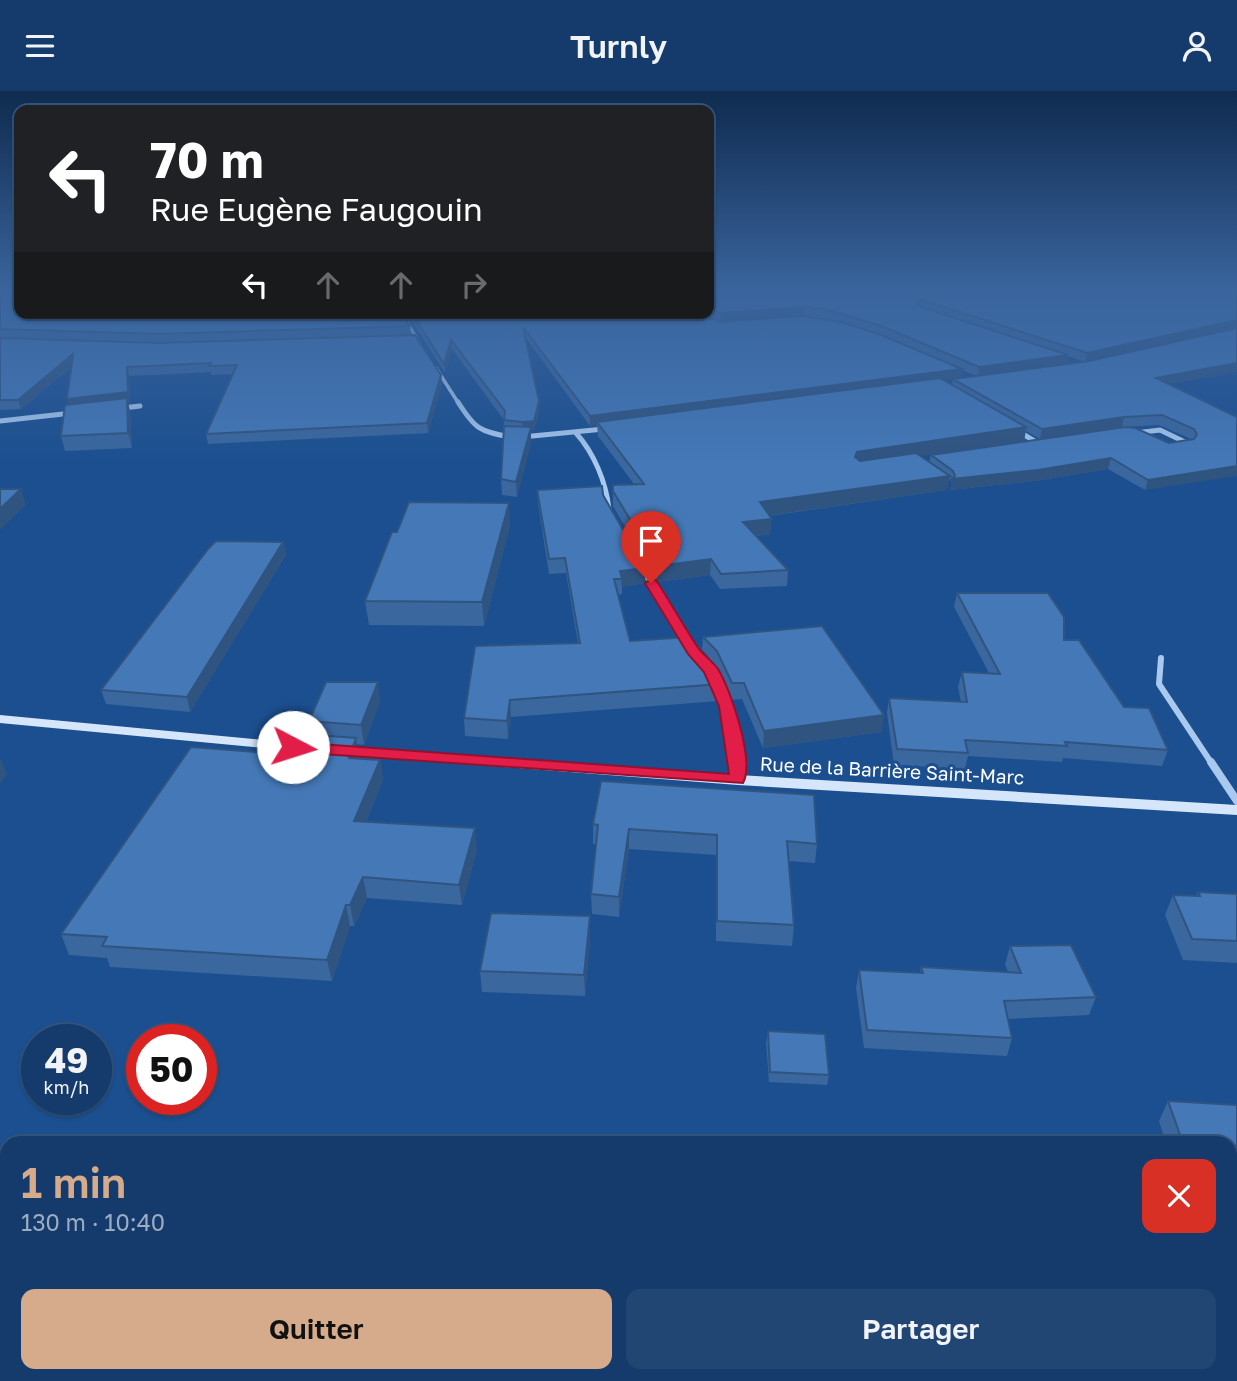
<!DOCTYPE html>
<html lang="fr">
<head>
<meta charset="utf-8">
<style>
	:root { --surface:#143b6b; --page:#214673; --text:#f1f3f6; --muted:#9dadc1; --line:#33557e; --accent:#d6ab8b }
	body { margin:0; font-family:"Golos Text",sans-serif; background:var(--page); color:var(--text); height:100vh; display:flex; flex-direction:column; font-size:26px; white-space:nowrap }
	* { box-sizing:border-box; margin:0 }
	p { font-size:23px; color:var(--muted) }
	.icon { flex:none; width:38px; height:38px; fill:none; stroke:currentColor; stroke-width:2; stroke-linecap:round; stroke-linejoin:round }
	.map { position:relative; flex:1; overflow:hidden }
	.sheet { position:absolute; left:0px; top:1045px; width:1237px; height:247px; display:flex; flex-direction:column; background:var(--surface); border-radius:21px 21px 0 0; box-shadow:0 2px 5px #0004,0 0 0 2px var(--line) }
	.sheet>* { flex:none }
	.hud { position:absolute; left:14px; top:14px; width:700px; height:214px; border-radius:14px; box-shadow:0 2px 5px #0004,0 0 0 2px var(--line); background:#202124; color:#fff; overflow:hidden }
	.speed { position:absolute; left:21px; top:933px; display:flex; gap:14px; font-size:35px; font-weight:700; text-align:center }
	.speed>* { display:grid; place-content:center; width:91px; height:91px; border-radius:50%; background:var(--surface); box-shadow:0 2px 5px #0004,0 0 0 2px var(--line); line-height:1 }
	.speed small { font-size:18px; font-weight:400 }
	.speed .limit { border:10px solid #d22; background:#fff; color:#111 }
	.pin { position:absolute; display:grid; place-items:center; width:60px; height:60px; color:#fff; margin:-72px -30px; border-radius:50% 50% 50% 0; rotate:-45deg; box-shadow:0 0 7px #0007 }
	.pin .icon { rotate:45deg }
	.me { position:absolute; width:77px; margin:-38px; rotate:95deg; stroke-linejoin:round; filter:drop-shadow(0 0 5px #0008) }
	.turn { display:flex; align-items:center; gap:24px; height:147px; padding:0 21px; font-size:32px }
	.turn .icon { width:91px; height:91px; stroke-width:2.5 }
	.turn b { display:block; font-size:49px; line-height:60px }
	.lanes { display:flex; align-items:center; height:66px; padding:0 21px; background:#0003; justify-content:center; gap:35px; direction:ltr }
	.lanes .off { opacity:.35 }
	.round { display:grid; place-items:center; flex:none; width:74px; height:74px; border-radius:14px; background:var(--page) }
	.head { display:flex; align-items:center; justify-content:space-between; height:119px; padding:0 21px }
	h1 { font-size:42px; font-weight:600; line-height:52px; color:var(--accent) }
	.button { display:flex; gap:14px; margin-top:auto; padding:14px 21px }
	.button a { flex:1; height:80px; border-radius:14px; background:var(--accent); color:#111; font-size:28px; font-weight:600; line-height:80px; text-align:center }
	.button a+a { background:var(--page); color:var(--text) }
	header { display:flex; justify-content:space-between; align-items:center; height:91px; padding:0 21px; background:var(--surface); font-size:32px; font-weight:600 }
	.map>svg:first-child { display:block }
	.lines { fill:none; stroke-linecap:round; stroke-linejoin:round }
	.street-far3 { stroke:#a9c9ee; stroke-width:3.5 }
	.street-far2 { stroke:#a9c9ee; stroke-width:5 }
	.street-far1 { stroke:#a9c9ee; stroke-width:6 }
	.street { stroke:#a9c9ee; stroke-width:8 }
	.secondary { fill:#d6e6fa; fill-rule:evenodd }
	.wall { fill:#3a679d; fill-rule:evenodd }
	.shaded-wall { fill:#305480 }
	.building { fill:#4478b7; stroke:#305480; stroke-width:2 }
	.route { fill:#e11d48; stroke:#92132f; stroke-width:2 }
	.labels { text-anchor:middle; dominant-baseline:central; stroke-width:6; stroke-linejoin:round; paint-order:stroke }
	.street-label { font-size:19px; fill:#fff; stroke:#1b4f8f }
</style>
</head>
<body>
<header><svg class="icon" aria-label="menu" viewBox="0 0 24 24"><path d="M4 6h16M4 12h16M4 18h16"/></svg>Turnly<svg class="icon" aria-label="person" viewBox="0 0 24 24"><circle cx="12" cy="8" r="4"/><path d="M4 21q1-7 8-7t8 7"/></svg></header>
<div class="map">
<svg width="1237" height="1290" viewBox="0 0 1237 1290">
	<rect width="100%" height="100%" fill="#1b4f8f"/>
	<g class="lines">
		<path class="street-far3" d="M402 222 418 250
			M436 277 459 313"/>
		<path class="street-far2" d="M458 311C475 338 479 340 510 346
			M123 317 140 315
			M0 330 72 322
			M1018 340 1036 351
			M576 342C594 362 606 391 609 418
			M1135 342 1160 339 1189 353
			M522 346 604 338"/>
		<path class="street-far1" d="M640 474 689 553
			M1161 567 1159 593 1212 673
			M716 591 729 627 737 673"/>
		<path class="street" d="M736 671 738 689
			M1211 671 1237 710"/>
		<path class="secondary" d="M0 624 316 654 323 658 316 662 0 632Z
			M339 656 738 684 1237 714V724L738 694 334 663 332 660Z"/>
	</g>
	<path class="wall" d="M0 193 410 235 411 244 441 284 442 293 428 342 208 353 206 343 233 283 211 284V281L129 285 130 311H128L130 321 132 357 65 360 61 345 69 313 67 308 71 276 21 318 0 319Z
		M709 193H1237L1085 271 1068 265 1066 273 1169 293 1237 326 1145 399 1108 378 1035 390 950 399 952 390 949 389 947 399 769 425 771 443 756 445 788 479 787 495 720 498 710 484 657 491 613 415V394L634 393 598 345 597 334 590 335 526 247 539 310V320L534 340H531V351L517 406 502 404 501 388 504 329 452 258 445 282 407 222H694L720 231 835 230 824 227 804 225 720 231 694 222H709ZM962 279 977 285 961 287ZM953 288 952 294 945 289ZM1159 334 1191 348 1169 352 931 364 929 371 920 365 1024 350 1026 340 1040 348 1122 336Z
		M537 399 603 404 645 492 622 496V503L618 504 630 550 702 560 703 546 882 641 763 657 742 608 731 609 716 576 709 569 720 593 719 610 511 626 508 648 465 645 464 627 578 552 566 482 549 483 538 413Z
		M510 434 484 535 369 534 365 510Z
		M283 451 286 464 190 621 106 613 101 599Z
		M957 502 1064 549 1124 616 1168 659 1162 675 1063 667 1062 671 968 665 965 678 894 674 887 622 889 607 961 611 958 596 962 581 989 582 954 516Z
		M380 610 364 654 357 653 359 668 380 669 383 689 366 731 477 758 462 814 367 807 354 835H350L332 890 110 876 107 867 69 864 61 843 294 664 312 644 309 630Z
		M593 733 817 753 815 772 789 770 794 834 792 855 716 850V764L629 758 619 826 592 823 591 803 596 753H593Z
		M1198 801 1237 803V872L1183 869 1165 824 1173 804 1196 805Z
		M590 825V846L585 905 482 901 480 880Z
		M1010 855 1096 906 1089 924 1008 928 1012 947 1007 965 864 957 856 897 859 879 920 882 921 876 1008 881 1005 873Z
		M768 940 829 984 827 994 769 991 766 951Z
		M1168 1010 1237 1014V1145L1230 1128V1052H1166L1159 1030Z"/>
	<path class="shaded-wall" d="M804 216V225L720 231 721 222Z
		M1237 229V237L1085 271 1087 262Z
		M451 249 452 258 445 282 444 273Z
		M73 263 75 272 21 318 18 309Z
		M1068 264 1066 273 978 285 979 276Z
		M1237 272V281L1153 296 1156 287Z
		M127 276 129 285 130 311H128L130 321 132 357 128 342 70 317 67 308Z
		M962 278 961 287 599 334 597 331V334L590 335V325Z
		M441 284 442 293 428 342 427 332Z
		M539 310V320L534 340H531V351L517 406 516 391 523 341 522 331Z
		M1124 326 1122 336 1040 348 1042 338Z
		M1026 336 1024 350 855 375V366L857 361Z
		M1111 367 1108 378 1035 390 950 399 952 388Z
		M1237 375V385L1145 399 1148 389Z
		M950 385 947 399 759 426 760 411Z
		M21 398 26 414 0 439V418Z
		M509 412 510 434 484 535 482 511Z
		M772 428 771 443 742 446 743 431Z
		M283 451 286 464 190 621 187 606Z
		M711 468 710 484 657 491 658 475Z
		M645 477V492L622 496 620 480Z
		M378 591 380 610 364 654 361 634Z
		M510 609 511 626 508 648 507 630Z
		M884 624 882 641 763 657 764 640Z
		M356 647 360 667 352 687 349 667Z
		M1 668 7 683 0 693V670Z
		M380 669 383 689 358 750 354 730Z
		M475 737 477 758 462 814 459 794Z
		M629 738V758L619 826V806Z
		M363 786 367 807 354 835 350 814Z
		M346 814 350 835 332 890 327 869Z
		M590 825V846L585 905 584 884Z"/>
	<path class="building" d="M0 193H19V222H401L410 235 160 243 0 238Z
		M709 193H1237V229L1087 262 920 208 918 212 921 216 1068 264 979 276 884 236 825 218 804 216 721 222 709 219Z
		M412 222H694L720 231 804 225 841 231 881 244 962 278 590 325 523 236 539 310 534 330 522 331 504 329 505 320 451 249 444 273Z
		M1237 237V272L1156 287 1237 326V375L1148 389 1111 367 1038 379 952 388 955 385 953 380 931 364 1125 336 1135 337 1169 352 1194 348 1197 343 1194 338 1162 324 1124 326 1042 338 953 288 1089 270Z
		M415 244 441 284 427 332 206 343 237 274 209 275 211 272 127 276 128 301 67 308 73 263 18 309H0V247L160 252Z
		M940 287 1026 336 857 361 855 366 860 370 916 362 950 385 760 411 772 428 743 431 788 479 721 483 711 468 658 475 613 400V394L644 393 597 331Z
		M127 307 128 342 61 345 65 314Z
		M504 335 531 336 516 391 501 388Z
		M602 395 603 404 645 477 620 480 622 488H614L630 550 689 546 707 565 720 593 510 609 507 630 464 627 475 555 580 552 565 467 549 468 537 399Z
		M0 398H21L0 418Z
		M409 411 509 412 482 511 365 510 392 441H397Z
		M216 450 283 451 187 606 101 599 208 458Z
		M957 502H1048L1064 526V549H1079L1124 616 1149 617 1168 659 1065 651 1067 655 965 649 968 662 897 658 889 607 967 611 962 581 1000 583Z
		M822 535 884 624 764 640 744 592H732L717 560 703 546Z
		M326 591H378L361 634 309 630Z
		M303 643 356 647 349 667 380 669 354 730 475 737 459 794 363 786 350 814H346L327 869 102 855 107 846 61 843 191 656 294 664Z
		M601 690 814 704 817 753 787 750 794 834 717 830V744L629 738 619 806 591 803 598 734 593 733Z
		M1198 801 1237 803V850L1192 848 1173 804 1200 805Z
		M491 822 590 825 584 884 480 880Z
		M1071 854 1096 906 1004 910 1012 947 867 939 859 879 923 882 921 876 1021 882 1010 855Z
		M768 940 825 943 829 984 770 981Z
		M1168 1010 1237 1014V1095L1232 1083H1230V1052H1183Z"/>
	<linearGradient id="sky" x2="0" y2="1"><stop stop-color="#0f2b4f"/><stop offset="0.52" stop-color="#39639b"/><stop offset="1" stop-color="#39639b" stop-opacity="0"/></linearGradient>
	<rect width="1237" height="374" fill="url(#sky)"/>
	<path class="route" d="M651 488 656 489C671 512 684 536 699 558 705 565 713 571 718 578 731 599 755 670 743 692L293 661 285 656 293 651 729 683 719 615 704 581 688 563 645 492Z"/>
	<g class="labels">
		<g class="street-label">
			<text transform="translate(892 679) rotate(3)">Rue de la Barrière Saint-Marc</text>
		</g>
	</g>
</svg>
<div class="speed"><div>49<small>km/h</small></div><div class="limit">50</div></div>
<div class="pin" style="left:651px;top:492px;background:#d93025"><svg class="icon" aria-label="arrive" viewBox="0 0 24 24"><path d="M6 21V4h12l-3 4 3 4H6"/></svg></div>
<svg class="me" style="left:293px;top:656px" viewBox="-20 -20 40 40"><circle r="19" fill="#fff"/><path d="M0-13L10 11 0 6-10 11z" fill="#e11d48"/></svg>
<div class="hud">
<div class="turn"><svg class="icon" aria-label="left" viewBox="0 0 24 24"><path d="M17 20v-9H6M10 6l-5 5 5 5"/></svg><div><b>70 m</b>Rue Eugène Faugouin</div></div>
<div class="lanes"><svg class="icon" aria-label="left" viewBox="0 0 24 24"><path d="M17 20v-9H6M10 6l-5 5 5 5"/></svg><svg class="icon off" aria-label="ahead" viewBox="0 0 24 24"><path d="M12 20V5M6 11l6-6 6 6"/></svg><svg class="icon off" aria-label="ahead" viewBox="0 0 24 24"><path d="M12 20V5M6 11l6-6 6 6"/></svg><svg class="icon off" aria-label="right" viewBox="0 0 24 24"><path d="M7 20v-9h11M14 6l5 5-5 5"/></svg></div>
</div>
<section class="sheet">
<div class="head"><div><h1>1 min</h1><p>130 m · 10:40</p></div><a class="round" style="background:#d93025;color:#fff"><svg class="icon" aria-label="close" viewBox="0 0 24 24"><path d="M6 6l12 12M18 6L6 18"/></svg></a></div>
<div class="button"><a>Quitter</a><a>Partager</a></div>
</section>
</div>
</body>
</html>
